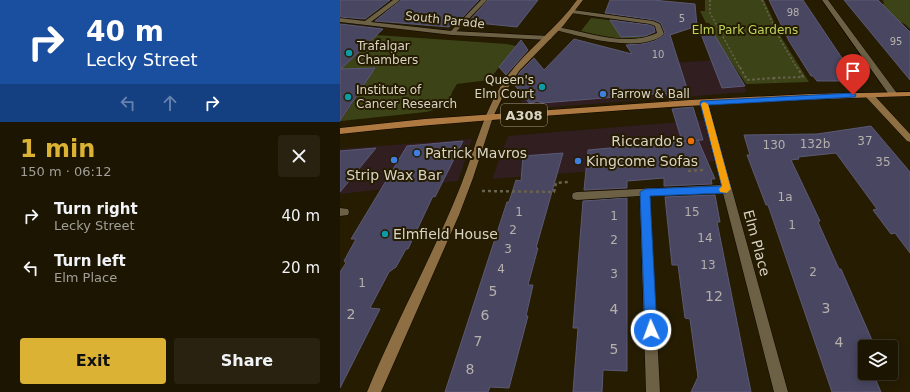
<!DOCTYPE html>
<html lang="en">
<head>
<meta charset="utf-8">
<style>
	:root { --surface:#1c1502; --page:#292211; --text:#f1f3f6; --muted:#a09f99; --line:#3a3424; --accent:#dbb233 }
	body { margin:0; font-family:"DejaVu Sans",sans-serif; background:var(--page); color:var(--text); height:100vh; display:flex; flex-direction:column; font-size:15px; white-space:nowrap }
	* { box-sizing:border-box; margin:0 }
	p { font-size:13px; color:var(--muted) }
	.icon { flex:none; width:22px; height:22px; fill:none; stroke:currentColor; stroke-width:2; stroke-linecap:round; stroke-linejoin:round }
	.map { position:relative; flex:1; overflow:hidden }
	.panel { display:flex; flex-direction:column; background:var(--surface); width:340px }
	.panel>* { flex:none }
	.banner { background:#1a4fa0; color:#fff; overflow:hidden }
	.controls { position:absolute; left:518px; top:340px; display:grid; gap:8px }
	.controls a { display:grid; place-items:center; width:40px; height:40px; border-radius:4px; background:var(--surface); box-shadow:0 2px 10px #0003,0 0 0 1px var(--line); font-size:20px }
	.pin { position:absolute; display:grid; place-items:center; width:34px; height:34px; color:#fff; margin:-41px -17px; border-radius:50% 50% 50% 0; rotate:-45deg; box-shadow:0 0 4px #0007 }
	.pin .icon { rotate:45deg }
	.me { position:absolute; width:44px; margin:-22px; rotate:358deg; stroke-linejoin:round; filter:drop-shadow(0 0 3px #0008) }
	.turn { display:flex; align-items:center; gap:14px; height:84px; padding:0 20px; font-size:18px }
	.turn .icon { width:52px; height:52px; stroke-width:2.5 }
	.turn b { display:block; font-size:28px; line-height:34px }
	.lanes { display:flex; align-items:center; height:38px; padding:0 20px; background:#0003; justify-content:center; gap:20px; direction:ltr }
	.lanes .off { opacity:.35 }
	.round { display:grid; place-items:center; flex:none; width:42px; height:42px; border-radius:4px; background:var(--page) }
	.headline { display:flex; align-items:center; justify-content:space-between; height:68px; padding:0 20px }
	h1 { font-size:24px; font-weight:600; line-height:30px; color:var(--accent) }
	.cta { display:flex; gap:8px; margin-top:auto; padding:8px 20px }
	.cta a { flex:1; height:46px; border-radius:4px; background:var(--accent); color:#111; font-size:16px; font-weight:600; line-height:46px; text-align:center }
	.cta a+a { background:var(--page); color:var(--text) }
	ul { padding:0; list-style:none }
	li { display:flex; align-items:center; gap:12px; height:52px; padding:0 20px }
	li div { flex:1 }
	li b { display:block; font-size:15px }
	li em { font-style:normal }
	main { display:flex; flex:1; min-height:0 }
	.map>svg:first-child { display:block }
	.commercial { fill:#311e21 }
	.green { fill:#3c4417 }
	.building { fill:#484660; stroke:#5c5975 }
	.lines { fill:none; stroke-linecap:round; stroke-linejoin:round }
	.lane-casing { stroke:#0e0600; stroke-width:1 }
	.street-casing { stroke:#0e0600; stroke-width:1 }
	.secondary-casing { stroke:#0e0600; stroke-width:1 }
	.primary-casing { stroke:#0e0600; stroke-width:1 }
	.path-far2 { stroke:#69624c; stroke-width:1.5; stroke-dasharray:2 2; stroke-linecap:butt }
	.path-far1 { stroke:#69624c; stroke-width:2; stroke-dasharray:2.5 2.5; stroke-linecap:butt }
	.path { stroke:#69624c; stroke-width:2.5; stroke-dasharray:3 3; stroke-linecap:butt }
	.lane { fill:#6c6144; fill-rule:evenodd }
	.street { fill:#6c6144; fill-rule:evenodd }
	.secondary { fill:#8e6e43; fill-rule:evenodd }
	.primary { fill:#af7a42; fill-rule:evenodd }
	.route { fill:#1a73e8; stroke:#114b97 }
	.slow { fill:#f59e0b }
	.culture-dot { fill:#0f9aa8; stroke:#251c02; stroke-width:1.5 }
	.shop-dot { fill:#3f7fe0; stroke:#251c02; stroke-width:1.5 }
	.food-dot { fill:#e8710a; stroke:#251c02; stroke-width:1.5 }
	.labels { text-anchor:middle; dominant-baseline:central; stroke-width:4; stroke-linejoin:round; paint-order:stroke }
	.far-number-label { font-size:10px; fill:#b6b0ac }
	.far-street-label { font-size:12px; fill:#dad4c5; stroke:#251c02 }
	.far-park-label { font-size:12px; fill:#bdd45d; stroke:#251c02 }
	.far-poi-label { font-size:12px; fill:#dad4c5; stroke:#251c02; text-anchor:start }
	.number-label { font-size:12px; fill:#b6b0ac }
	.shield { fill:#251c02; stroke:#a49d8a; stroke-width:1 }
	.shield-label { font-size:13px; font-weight:bold; fill:#dad4c5 }
	.poi-label { font-size:14px; fill:#dad4c5; stroke:#251c02; text-anchor:start }
	.street-label { font-size:14px; fill:#dad4c5; stroke:#251c02 }
	.near-number-label { font-size:14px; fill:#b6b0ac }
</style>
</head>
<body>
<main>
<section class="panel">
<div class="banner">
<div class="turn"><svg class="icon" aria-label="right" viewBox="0 0 24 24"><path d="M7 20v-9h11M14 6l5 5-5 5"/></svg><div><b>40 m</b>Lecky Street</div></div>
<div class="lanes"><svg class="icon off" aria-label="left" viewBox="0 0 24 24"><path d="M17 20v-9H6M10 6l-5 5 5 5"/></svg><svg class="icon off" aria-label="ahead" viewBox="0 0 24 24"><path d="M12 20V5M6 11l6-6 6 6"/></svg><svg class="icon" aria-label="right" viewBox="0 0 24 24"><path d="M7 20v-9h11M14 6l5 5-5 5"/></svg></div>
</div>
<div class="headline"><div><h1>1 min</h1><p>150 m · 06:12</p></div><a class="round"><svg class="icon" aria-label="close" viewBox="0 0 24 24"><path d="M6 6l12 12M18 6L6 18"/></svg></a></div>
<ul>
<li><svg class="icon" aria-label="right" viewBox="0 0 24 24"><path d="M7 20v-9h11M14 6l5 5-5 5"/></svg><div><b>Turn right</b><p>Lecky Street</p></div><em>40 m</em></li>
<li><svg class="icon" aria-label="left" viewBox="0 0 24 24"><path d="M17 20v-9H6M10 6l-5 5 5 5"/></svg><div><b>Turn left</b><p>Elm Place</p></div><em>20 m</em></li>
</ul>
<div class="cta"><a>Exit</a><a>Share</a></div>
</section>
<div class="map">
<svg width="570" height="392" viewBox="0 0 570 392">
	<rect width="100%" height="100%" fill="#251c02"/>
	<path class="commercial" d="M389 59 407 92 187 109 176 94 198 69 229 78 247 69Z
		M364 120 379 161 152 179 168 136Z
		M132 139 118 181 0 194V149Z"/>
	<path class="green" d="M365 0H424L441 37 469 82 406 84 370 30 374 29 369 23H366L360 11H365Z
		M543 0H570V29L565 24 516 4H544Z
		M251 18 302 24 310 25 315 30C302 47 259 35 241 31Z
		M36 35 167 44 176 46 149 80 117 84 112 92 108 106 86 112 1 121 35 68 1 69Z"/>
	<path class="building" d="M0 0H50L25 19 0 17Z
		M61 0H139L119 21 116 20 109 27 35 21Z
		M148 0H198L177 27 128 22Z
		M270 0H313L355 4 357 26 330 35 350 98 329 100 326 93 202 103 197 101 190 104 173 83 180 72 194 58 204 70 234 39 292 54 286 45 302 44 314 41 325 34 321 23 314 20 265 13Z
		M429 0H463L514 76H511L514 81H477L473 76H471L449 41Z
		M504 0H538L570 32V80Z
		M270 20 310 25 314 27 315 32 305 36 281 37Z
		M0 24 43 29 1 69 35 68 0 121Z
		M371 29 405 86 382 88 361 34Z
		M181 40 188 50 166 75 159 67Z
		M353 107 363 140 342 141 332 109Z
		M531 126 570 172V253L555 233 551 234 533 210 537 209 496 153 458 157 459 159 451 160 480 221 478 222 499 269H501L535 347H525V373H546L548 377 535 378 541 392H492L428 205H426L407 155H410L404 135 477 134Z
		M358 140 375 179H371L372 184 324 186V178L287 181V188L244 190 248 150Z
		M123 141 95 197 93 196 68 249H66L56 267 49 272 30 308 40 309 0 388V272L6 263 4 261 16 239H11L67 146Z
		M36 148 0 192V151Z
		M223 153 196 248H198L188 285H193L186 316H188L169 388 150 387 148 392H105L167 202H169L176 180 181 181 183 156Z
		M375 195 380 222H377L411 392H351L358 377 350 319 345 318 338 265H332L325 197Z
		M287 198V371L263 370 262 392H233L238 328H233L243 201Z"/>
	<g class="lines">
		<defs>
			<path id="lane" d="M141 0H147L114 34H110V32Z
				M0 208 8 209 9 212 8 215 0 216Z"/>
			<path id="street" d="M53 0H60L31 22 112 31 209 36 212 38 209 40 112 35 0 22V18L25 21Z
				M482 0H488L556 92V96H550Z
				M233 10 313 21 320 24 324 34C302 54 242 37 216 30V28L218 27C249 33 287 47 317 33L315 26 310 24 231 13 230 12Z
				M364 100 368 103 448 392H434L383 193 310 196 320 392H306L300 196 237 200 233 199 232 196 233 193 237 192 381 185 360 103Z"/>
			<path id="secondary" d="M237 0H243L223 26 179 71 164 94 153 117 133 178 119 215 41 392H27C55 324 91 259 119 190 134 154 142 114 164 81 184 51 216 30 237 0Z
				M526 93H532L570 134V142L567 141 526 97Z"/>
			<path id="primary" d="M570 92V96C461 99 353 105 244 113 163 119 81 125 0 134V128L85 119 350 100 471 94Z"/>
		</defs>
		<use href="#lane" class="lane-casing"/>
		<use href="#street" class="street-casing"/>
		<use href="#secondary" class="secondary-casing"/>
		<use href="#primary" class="primary-casing"/>
		<path class="path-far2" d="M370 0V13L400 68
			M422 0 441 41 457 68"/>
		<path class="path-far1" d="M400 67 407 80 433 78 435 82
			M433 78 463 77 457 67"/>
		<path class="path" d="M348 171 363 170
			M142 191 214 192 216 183 228 182"/>
		<use href="#lane" class="lane"/>
		<use href="#street" class="street"/>
		<use href="#secondary" class="secondary"/>
		<use href="#primary" class="primary"/>
	</g>
	<path class="route" d="M513 93 516 95 515 97 368 105 391 189 387 193 310 196 317 330 315 335 311 336 307 335 305 330 300 192 305 189 382 186 360 103 361 101Z"/>
	<path class="slow" d="M364 102 368 104 391 189 387 193 380 192 379 189 382 186 361 104Z"/>
	<g class="culture-dot">
		<circle cx="9" cy="53" r="4"/>
		<circle cx="202" cy="87" r="4"/>
		<circle cx="8" cy="97" r="4"/>
		<circle cx="45" cy="234" r="4"/>
	</g>
	<g class="shop-dot">
		<circle cx="263" cy="94" r="4"/>
		<circle cx="77" cy="153" r="4"/>
		<circle cx="54" cy="160" r="4"/>
		<circle cx="238" cy="161" r="4"/>
	</g>
	<circle class="food-dot" cx="351" cy="141" r="4"/>
	<g class="labels">
		<g class="far-number-label">
			<text x="453" y="12">98</text>
			<text x="342" y="18">5</text>
			<text x="556" y="41">95</text>
			<text x="318" y="54">10</text>
		</g>
		<g class="far-street-label">
			<text transform="translate(105 20) rotate(6)">South Parade</text>
		</g>
		<g class="far-park-label">
			<text x="405" y="30">Elm Park Gardens</text>
		</g>
		<g class="far-poi-label">
			<text x="17" y="46">Trafalgar<tspan x="17" dy="14">Chambers</tspan></text>
			<text x="194" y="80" text-anchor="end">Queen's<tspan x="194" dy="14">Elm Court</tspan></text>
			<text x="16" y="90">Institute of<tspan x="16" dy="14">Cancer Research</tspan></text>
			<text x="271" y="94">Farrow &amp; Ball</text>
		</g>
		<g class="number-label">
			<text x="525" y="141">37</text>
			<text x="475" y="144">132b</text>
			<text x="434" y="145">130</text>
			<text x="543" y="162">35</text>
			<text x="445" y="197">1a</text>
			<text x="179" y="212">1</text>
			<text x="352" y="212">15</text>
			<text x="274" y="216">1</text>
			<text x="452" y="225">1</text>
			<text x="173" y="230">2</text>
			<text x="365" y="238">14</text>
			<text x="274" y="240">2</text>
			<text x="168" y="249">3</text>
			<text x="368" y="265">13</text>
			<text x="161" y="269">4</text>
			<text x="473" y="272">2</text>
			<text x="274" y="274">3</text>
			<text x="22" y="283">1</text>
		</g>
		<rect class="shield" x="161" y="104" width="46" height="22" rx="3"/>
		<g class="shield-label">
			<text x="184" y="115">A308</text>
		</g>
		<g class="poi-label">
			<text x="343" y="141" text-anchor="end">Riccardo's</text>
			<text x="85" y="153">Patrick Mavros</text>
			<text x="246" y="161">Kingcome Sofas</text>
			<text x="54" y="175" text-anchor="middle">Strip Wax Bar</text>
			<text x="53" y="234">Elmfield House</text>
		</g>
		<g class="street-label">
			<text transform="translate(417 243) rotate(75)">Elm Place</text>
		</g>
		<g class="near-number-label">
			<text x="153" y="291">5</text>
			<text x="374" y="296">12</text>
			<text x="486" y="308">3</text>
			<text x="274" y="309">4</text>
			<text x="11" y="314">2</text>
			<text x="145" y="315">6</text>
			<text x="138" y="341">7</text>
			<text x="499" y="342">4</text>
			<text x="274" y="349">5</text>
			<text x="130" y="369">8</text>
		</g>
	</g>
</svg>
<div class="controls">
<a><svg class="icon" aria-label="layers" viewBox="0 0 24 24"><path d="M12 4l9 5-9 5-9-5zM3 14l9 5 9-5"/></svg></a>
</div>
<div class="pin" style="left:513px;top:95px;background:#d93025"><svg class="icon" aria-label="arrive" viewBox="0 0 24 24"><path d="M6 21V4h12l-3 4 3 4H6"/></svg></div>
<svg class="me" style="left:311px;top:330px" viewBox="-20 -20 40 40"><circle r="17" fill="#1a73e8" stroke="#fff" stroke-width="3"/><path d="M0-11L8 9 0 5-8 9z" fill="#fff"/></svg>
</div>
</main>
</body>
</html>
